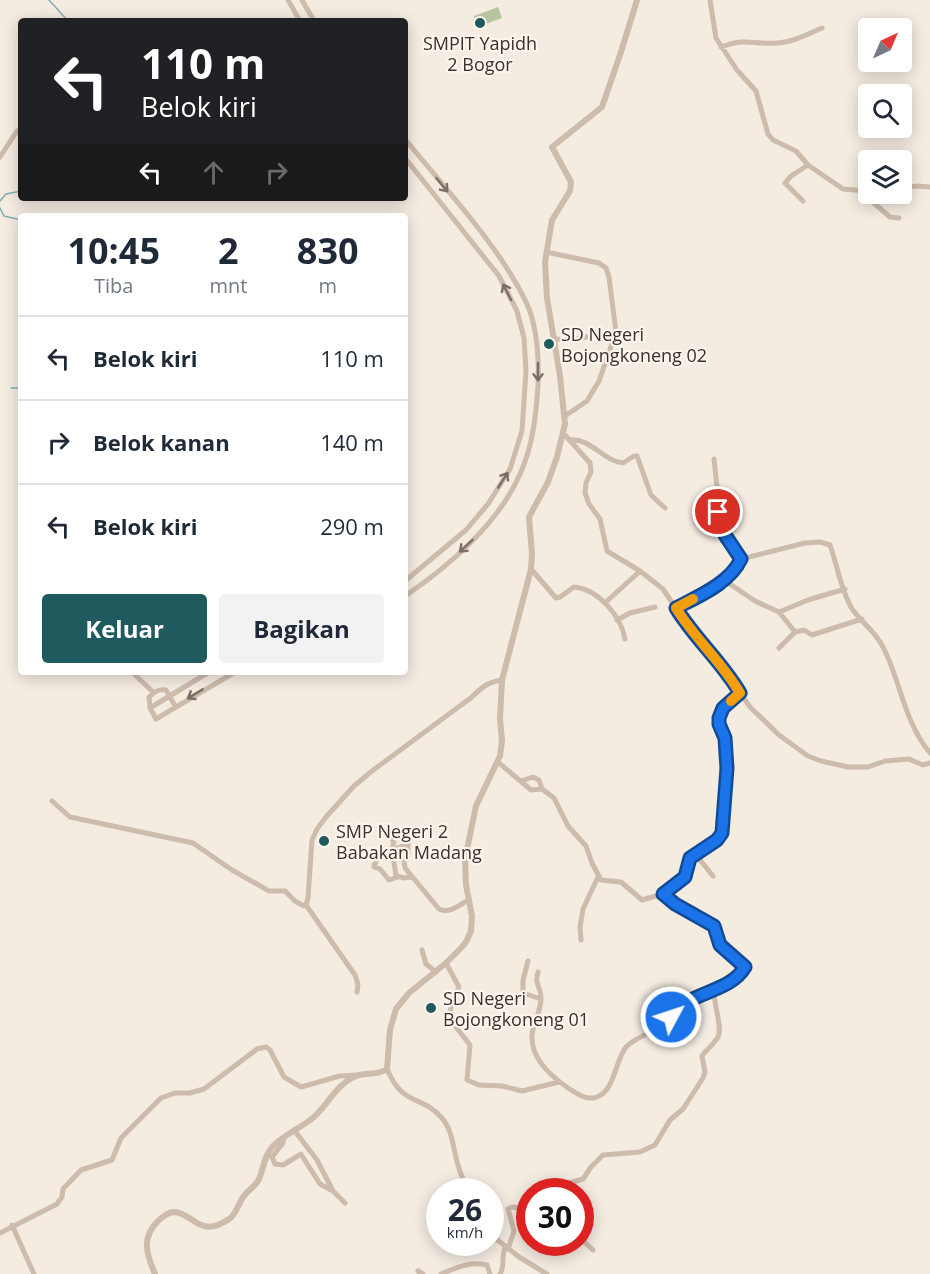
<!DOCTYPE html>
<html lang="id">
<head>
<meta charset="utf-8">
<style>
	:root { --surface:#fff; --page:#f2f2f3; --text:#1f2937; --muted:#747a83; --line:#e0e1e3; --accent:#1f5a5e }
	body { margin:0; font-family:"Open Sans",sans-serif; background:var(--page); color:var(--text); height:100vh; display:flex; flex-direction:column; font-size:22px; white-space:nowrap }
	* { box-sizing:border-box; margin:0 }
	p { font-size:20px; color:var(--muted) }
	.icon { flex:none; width:33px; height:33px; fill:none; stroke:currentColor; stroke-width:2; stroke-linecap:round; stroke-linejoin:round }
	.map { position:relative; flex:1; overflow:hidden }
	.panel { position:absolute; left:18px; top:213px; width:390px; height:462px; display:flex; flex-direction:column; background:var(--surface); border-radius:6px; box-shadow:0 3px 15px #0003 }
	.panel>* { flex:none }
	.hud { position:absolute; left:18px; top:18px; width:390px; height:183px; border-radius:6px; box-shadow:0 3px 15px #0003; background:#202124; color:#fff; overflow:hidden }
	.needle { width:39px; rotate:44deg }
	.buttons { position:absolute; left:858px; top:18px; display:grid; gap:12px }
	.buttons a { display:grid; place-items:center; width:54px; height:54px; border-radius:6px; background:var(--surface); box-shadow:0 3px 15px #0003; font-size:30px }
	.speed { position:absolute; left:426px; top:1178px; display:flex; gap:12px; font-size:30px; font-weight:700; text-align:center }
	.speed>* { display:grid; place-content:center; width:78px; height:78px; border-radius:50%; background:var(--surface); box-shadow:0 3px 15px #0003; line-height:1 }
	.speed small { font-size:15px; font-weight:400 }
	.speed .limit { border:9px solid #d22; background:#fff; color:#111 }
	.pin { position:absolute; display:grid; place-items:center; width:51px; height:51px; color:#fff; margin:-26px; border:3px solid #fff; border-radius:50%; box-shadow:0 2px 6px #0007 }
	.me { position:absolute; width:66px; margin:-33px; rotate:50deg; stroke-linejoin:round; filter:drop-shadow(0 0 4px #0008) }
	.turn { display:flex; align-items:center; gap:21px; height:126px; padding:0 24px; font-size:27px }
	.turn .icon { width:78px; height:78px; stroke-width:2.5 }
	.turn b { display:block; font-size:42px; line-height:51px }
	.lanes { display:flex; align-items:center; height:57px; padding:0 24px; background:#0003; justify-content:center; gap:30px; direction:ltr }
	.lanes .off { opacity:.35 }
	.eta { display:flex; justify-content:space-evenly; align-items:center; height:102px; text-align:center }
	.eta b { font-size:36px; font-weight:700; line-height:42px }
	.button { display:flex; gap:12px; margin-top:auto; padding:12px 24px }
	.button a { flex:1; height:69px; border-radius:6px; background:var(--accent); color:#fff; font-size:24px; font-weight:700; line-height:69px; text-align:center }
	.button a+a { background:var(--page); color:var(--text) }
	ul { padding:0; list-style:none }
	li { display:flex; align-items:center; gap:18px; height:84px; padding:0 24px; border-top:2px solid var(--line) }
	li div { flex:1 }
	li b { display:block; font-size:22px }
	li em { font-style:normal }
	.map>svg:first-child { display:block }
	.green { fill:#b8c4a0 }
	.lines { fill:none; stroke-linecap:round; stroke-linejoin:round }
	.stream { stroke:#7fb0b2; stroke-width:1.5 }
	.minor { stroke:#cdbbac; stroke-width:5 }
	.tertiary { stroke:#cdbbac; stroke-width:6 }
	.oneway { stroke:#7d6f65 }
	.route-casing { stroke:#114b97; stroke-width:15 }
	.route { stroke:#1a73e8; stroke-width:10 }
	.slow { stroke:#f59e0b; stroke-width:10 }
	.poi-dot { fill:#1f5a5e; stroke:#fbf5ee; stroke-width:2 }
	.labels { text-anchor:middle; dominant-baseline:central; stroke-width:4.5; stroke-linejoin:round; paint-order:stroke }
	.poi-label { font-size:18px; fill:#3b302b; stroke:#fbf5ee; text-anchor:start }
</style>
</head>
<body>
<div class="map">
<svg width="930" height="1274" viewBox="0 0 930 1274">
	<rect width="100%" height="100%" fill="#f4ebe1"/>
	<path class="green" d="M498 7 502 18 478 27 474 16Z"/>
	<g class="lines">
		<path class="stream" d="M49 0 68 21
			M0 201 6 194 21 191
			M0 208 4 216 21 220
			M11 388H21"/>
		<path class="minor" d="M288 0 300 21
			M302 0 314 21
			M710 0 716 38 737 70 756 91 768 134 773 140 796 151 808 165 843 189 868 191
			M721 47C748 37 752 45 777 43 793 42 808 34 822 28
			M405 139C446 190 499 245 527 304 538 329 539 359 538 385 536 415 533 446 520 474 499 523 448 567 405 596
			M0 157 17 131
			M405 158 499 276 517 311 524 338 526 371 522 431 510 469 488 504 466 530 405 581
			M902 188 917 186 930 187
			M860 191 890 217 899 218
			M803 201 785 183 791 176 808 165
			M546 252 599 263 606 268 609 277 616 332 599 381 587 401 565 416
			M555 339 568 340 616 332
			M564 434 590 463 591 472 586 483 585 493 589 504 600 519 607 551 640 571 663 589 691 631 718 663 750 707 779 735 808 756 821 761 848 767H868L885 761 909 759 923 765 930 763
			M569 440C590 437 603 461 623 463L634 456H637L651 495 665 508
			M714 459 721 524 725 535 741 559
			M531 569 556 598 560 597 574 587C598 589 621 616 625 639
			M724 580 755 601 779 612 808 600 845 589
			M605 603 640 571
			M677 608 724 580 741 559 805 543 820 542 830 545C837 565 841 589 851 607 859 621 874 629 883 647 901 682 904 722 930 753
			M617 620 630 613 655 607
			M795 632 804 630 812 635 862 619
			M779 648 795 632 779 612
			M132 672 153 692
			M175 706 166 690C158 689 154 692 149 697L150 708 156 719 235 672
			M150 708 209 672
			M498 762 531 790 542 789
			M521 781 533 777 539 780 542 789 554 798 568 826 586 846 592 863 601 880 621 882 642 900 663 894 679 883 685 877 690 858 717 840 722 833 727 768 725 738 719 724V718L723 708 740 693
			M52 801 70 817 193 843 232 870 269 891H285L295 901 304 906 306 905 308 898 312 840 317 829 326 817 354 786 372 771 472 697C482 687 488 682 502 680
			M389 836 394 841 392 850 396 875 403 878 412 877
			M410 839 408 844V853L404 861 405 868 439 909C449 914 460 905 468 900
			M392 850 408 844
			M696 855 713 876
			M376 862 374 865V867L380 869 389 880 398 877
			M306 905 355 975 358 984 357 992
			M581 940 580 927 583 909 598 877
			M422 950 426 964 436 972
			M528 961 523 980V993L541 999
			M446 963 459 987 452 1001 450 1013 456 1027 470 1045 467 1080 479 1085 502 1086 522 1091 559 1082
			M538 972C534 985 541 986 541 998 541 1008 536 1019 533 1029 527 1054 549 1075 568 1088 576 1093 586 1101 597 1097 615 1090 615 1061 626 1047 635 1037 650 1034 661 1026 671 1019 676 1007 687 1001 705 992 734 986 745 967L720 945 714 926 675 904 663 894
			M387 1069C403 1107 420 1094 441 1117 453 1130 453 1149 458 1165 460 1174 465 1183 469 1191
			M294 1130 317 1160 333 1191 345 1203
			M284 1137 283 1143 272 1157 275 1164 283 1165 301 1154 320 1184 333 1191
			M556 1191 566 1184 583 1179 591 1167 603 1155 640 1152 655 1145 670 1120 683 1109 703 1078 705 1072 702 1056C707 1049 714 1044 718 1037 723 1027 713 1004 714 989
			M12 1225 34 1274
			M0 1233 57 1204 62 1197 63 1189 81 1170 112 1160 121 1138 161 1098 175 1093H190L204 1089 257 1049 266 1047 270 1050 284 1077 301 1087 340 1076 358 1075
			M490 1234 519 1257 547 1274
			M580 1238 593 1250
			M508 1249 514 1231 508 1209 512 1207 530 1209
			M418 1271 423 1274
			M441 1274C456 1268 470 1261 487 1265L490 1274
			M500 1274C506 1265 500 1256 506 1246"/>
		<path class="tertiary" d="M155 1274C146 1253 141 1237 159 1220 164 1216 168 1212 175 1212 194 1214 200 1239 229 1219 237 1214 238 1203 244 1196 248 1190 256 1186 259 1179 264 1167 264 1156 273 1146 285 1134 301 1128 314 1117 328 1104 338 1083 356 1076 366 1072 378 1076 387 1069L390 1030 396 1009 409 993 446 963 461 948 466 942 471 931 472 916 466 885 465 859 476 806 500 756 502 741 500 718 502 680 531 569 532 554 529 517 548 482 557 457 565 424 560 376 547 298 545 262 552 220 570 191 571 182 552 147 602 107 621 52 637 0"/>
	</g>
	<defs><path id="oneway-shaft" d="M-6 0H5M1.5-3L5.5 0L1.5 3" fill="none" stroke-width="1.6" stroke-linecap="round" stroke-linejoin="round" transform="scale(1.5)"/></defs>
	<g class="oneway">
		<use href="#oneway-shaft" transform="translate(442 185) rotate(51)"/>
		<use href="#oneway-shaft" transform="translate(507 292) rotate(-117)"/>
		<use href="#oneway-shaft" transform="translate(538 372) rotate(90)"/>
		<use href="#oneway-shaft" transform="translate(503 480) rotate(-58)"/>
		<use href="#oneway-shaft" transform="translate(466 546) rotate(137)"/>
		<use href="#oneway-shaft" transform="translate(195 694) rotate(149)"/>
	</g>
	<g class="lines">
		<defs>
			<path id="route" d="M671 1017C687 991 729 994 745 967L720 945 714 926 675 904 663 894 685 877 690 858 717 840 722 833 727 768 725 738 719 724V718L723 708 740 693C722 662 695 639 676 608 699 596 730 583 741 559L725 535 718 512"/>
		</defs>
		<use href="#route" class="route-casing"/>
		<use href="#route" class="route"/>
		<path class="slow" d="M693 599 676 608C695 639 722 662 740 693L731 701"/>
	</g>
	<g class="poi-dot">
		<circle cx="480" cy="23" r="6"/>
		<circle cx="549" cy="344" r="6"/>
		<circle cx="324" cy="841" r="6"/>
		<circle cx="431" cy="1008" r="6"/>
	</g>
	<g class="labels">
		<g class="poi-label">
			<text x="480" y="43" text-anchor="middle">SMPIT Yapidh<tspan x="480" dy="21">2 Bogor</tspan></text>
			<text x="561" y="334">SD Negeri<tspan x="561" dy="21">Bojongkoneng 02</tspan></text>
			<text x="336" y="831">SMP Negeri 2<tspan x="336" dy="21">Babakan Madang</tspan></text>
			<text x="443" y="998">SD Negeri<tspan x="443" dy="21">Bojongkoneng 01</tspan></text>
		</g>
	</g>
</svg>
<div class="buttons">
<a><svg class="needle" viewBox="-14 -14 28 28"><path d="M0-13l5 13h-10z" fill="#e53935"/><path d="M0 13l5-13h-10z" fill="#747a83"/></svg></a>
<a><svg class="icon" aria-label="search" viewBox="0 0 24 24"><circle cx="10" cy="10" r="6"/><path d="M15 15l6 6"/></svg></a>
<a><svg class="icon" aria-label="layers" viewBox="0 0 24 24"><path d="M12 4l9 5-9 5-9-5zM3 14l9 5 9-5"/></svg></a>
</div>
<div class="speed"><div>26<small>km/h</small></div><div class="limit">30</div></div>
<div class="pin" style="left:718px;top:512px;background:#d93025"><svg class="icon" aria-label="arrive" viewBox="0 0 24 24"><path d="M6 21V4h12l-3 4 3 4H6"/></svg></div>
<svg class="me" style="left:671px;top:1017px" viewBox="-20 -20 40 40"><circle r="17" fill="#1a73e8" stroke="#fff" stroke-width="3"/><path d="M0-11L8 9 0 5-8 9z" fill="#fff"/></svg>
<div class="hud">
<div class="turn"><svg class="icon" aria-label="left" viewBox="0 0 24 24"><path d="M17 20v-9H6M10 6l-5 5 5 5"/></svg><div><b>110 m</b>Belok kiri</div></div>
<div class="lanes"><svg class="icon" aria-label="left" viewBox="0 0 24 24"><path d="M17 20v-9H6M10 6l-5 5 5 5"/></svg><svg class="icon off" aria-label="ahead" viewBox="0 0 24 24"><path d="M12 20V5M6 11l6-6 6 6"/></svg><svg class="icon off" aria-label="right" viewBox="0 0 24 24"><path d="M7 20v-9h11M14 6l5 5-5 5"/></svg></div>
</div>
<section class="panel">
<div class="eta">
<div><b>10:45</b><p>Tiba</p></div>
<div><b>2</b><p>mnt</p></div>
<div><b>830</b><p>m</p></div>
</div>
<ul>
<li><svg class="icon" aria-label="left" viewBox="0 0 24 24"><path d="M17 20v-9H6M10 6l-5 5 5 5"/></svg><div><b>Belok kiri</b></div><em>110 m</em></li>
<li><svg class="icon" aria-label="right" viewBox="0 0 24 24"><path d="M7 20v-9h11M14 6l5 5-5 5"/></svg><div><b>Belok kanan</b></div><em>140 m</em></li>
<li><svg class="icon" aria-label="left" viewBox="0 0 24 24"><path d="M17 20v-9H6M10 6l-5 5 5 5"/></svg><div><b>Belok kiri</b></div><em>290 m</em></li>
</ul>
<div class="button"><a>Keluar</a><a>Bagikan</a></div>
</section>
</div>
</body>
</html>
